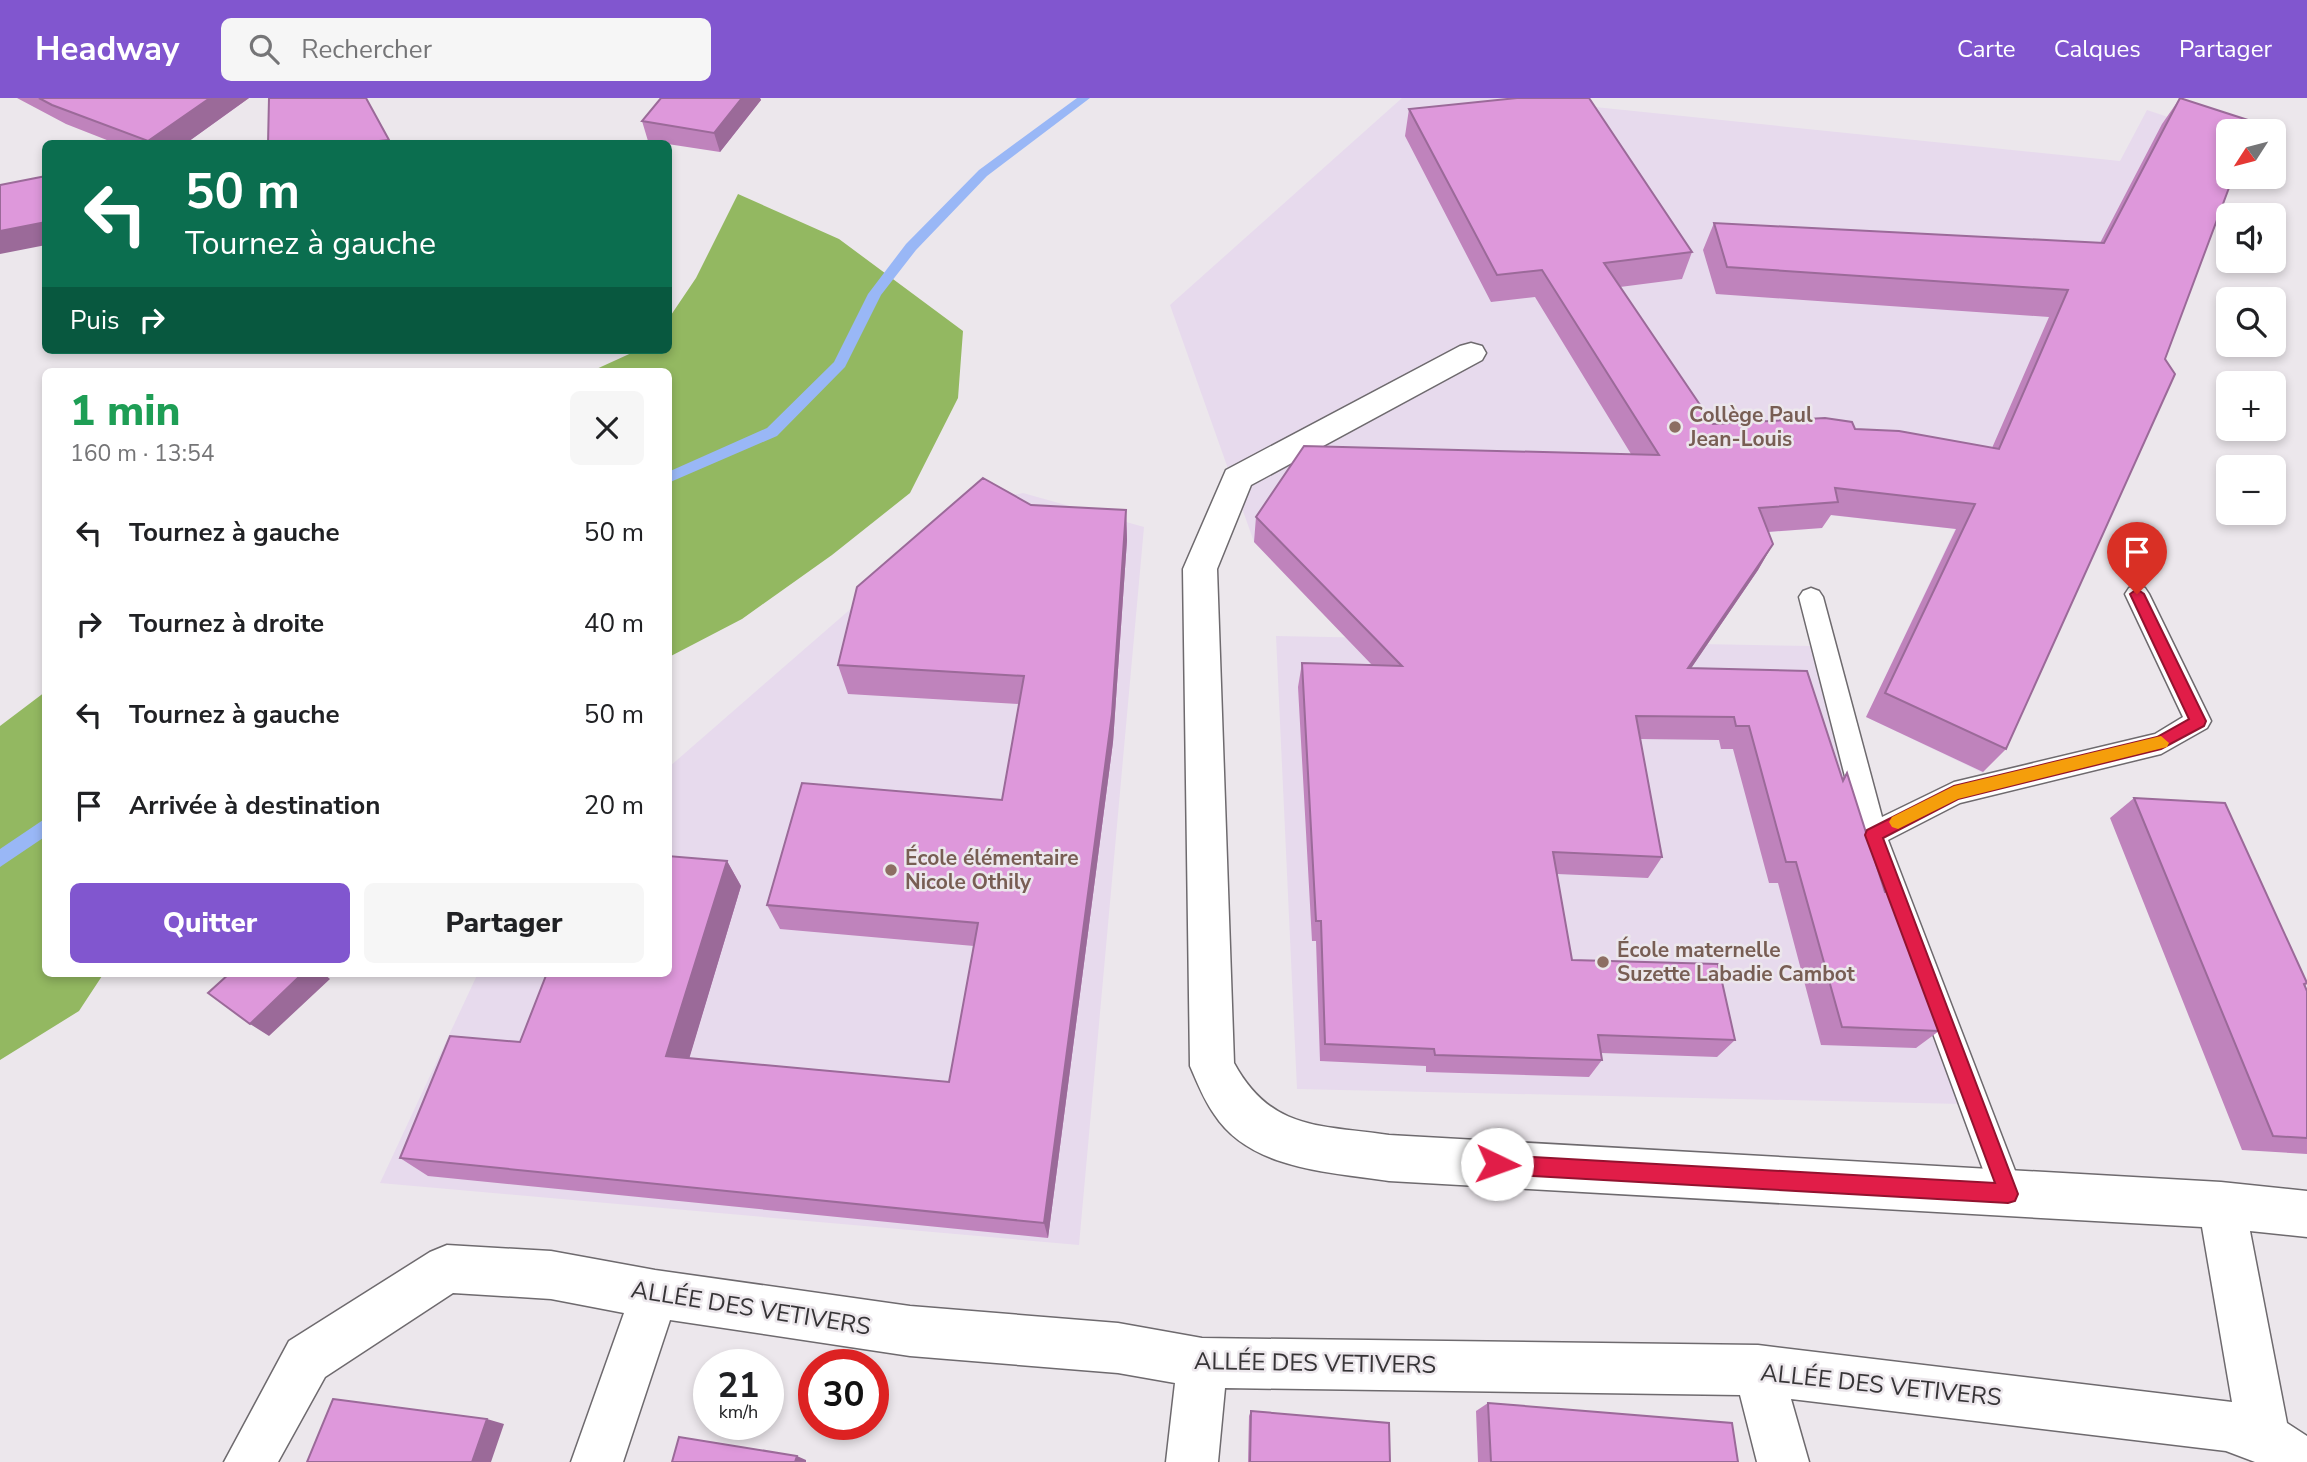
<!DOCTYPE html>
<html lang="fr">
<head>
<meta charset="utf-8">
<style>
	:root { --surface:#fff; --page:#f6f6f6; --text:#202124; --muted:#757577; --accent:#8156cf }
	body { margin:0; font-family:"Nunito Sans",sans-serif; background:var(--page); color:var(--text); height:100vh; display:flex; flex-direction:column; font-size:26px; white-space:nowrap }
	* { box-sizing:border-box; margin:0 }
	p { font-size:23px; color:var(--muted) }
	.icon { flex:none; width:38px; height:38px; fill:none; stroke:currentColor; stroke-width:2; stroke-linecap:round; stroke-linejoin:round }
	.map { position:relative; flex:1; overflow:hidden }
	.panel { position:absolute; left:42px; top:270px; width:630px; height:609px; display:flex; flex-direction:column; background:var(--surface); border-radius:10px; box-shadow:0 4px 10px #0003 }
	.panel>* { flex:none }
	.hud { position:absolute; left:42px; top:42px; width:630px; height:214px; border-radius:10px; box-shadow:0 4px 10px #0003; background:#0b6e4f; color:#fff; overflow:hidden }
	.needle { width:46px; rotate:234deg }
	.controls { position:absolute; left:2216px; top:21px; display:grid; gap:14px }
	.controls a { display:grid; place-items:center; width:70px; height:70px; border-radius:10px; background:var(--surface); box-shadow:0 4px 10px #0003; font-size:35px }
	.speed { position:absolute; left:693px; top:1251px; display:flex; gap:14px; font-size:35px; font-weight:700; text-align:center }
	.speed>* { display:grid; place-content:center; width:91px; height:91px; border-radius:50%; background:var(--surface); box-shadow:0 4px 10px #0003; line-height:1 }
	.speed small { font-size:18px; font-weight:400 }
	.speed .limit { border:10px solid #d22; background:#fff; color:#111 }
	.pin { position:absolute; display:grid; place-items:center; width:60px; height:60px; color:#fff; margin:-72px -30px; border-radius:50% 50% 50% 0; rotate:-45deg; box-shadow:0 0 7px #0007 }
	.pin .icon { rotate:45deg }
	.me { position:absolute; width:77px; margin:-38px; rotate:93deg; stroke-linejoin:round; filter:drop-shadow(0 0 5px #0008) }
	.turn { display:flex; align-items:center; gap:24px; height:147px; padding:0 28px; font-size:32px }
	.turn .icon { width:91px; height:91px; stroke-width:2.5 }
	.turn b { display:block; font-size:49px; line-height:60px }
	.then { display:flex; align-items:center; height:66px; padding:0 28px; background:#0003; gap:14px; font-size:26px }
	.round { display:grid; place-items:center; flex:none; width:74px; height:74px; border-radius:10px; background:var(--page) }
	.headline { display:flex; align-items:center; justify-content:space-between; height:119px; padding:0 28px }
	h1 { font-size:42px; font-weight:800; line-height:52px; color:#1e9e55 }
	.button { display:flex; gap:14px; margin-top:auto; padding:14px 28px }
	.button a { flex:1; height:80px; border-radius:10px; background:var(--accent); color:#fff; font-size:28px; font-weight:800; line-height:80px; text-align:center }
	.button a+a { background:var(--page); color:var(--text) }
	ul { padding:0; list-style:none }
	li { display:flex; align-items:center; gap:21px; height:91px; padding:0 28px }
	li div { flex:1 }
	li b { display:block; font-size:26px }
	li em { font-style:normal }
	header { display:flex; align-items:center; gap:42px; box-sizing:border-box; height:98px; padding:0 35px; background:var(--accent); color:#fff }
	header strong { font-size:33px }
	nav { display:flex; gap:38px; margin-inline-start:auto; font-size:24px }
	.search { width:490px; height:63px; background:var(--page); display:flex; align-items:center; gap:18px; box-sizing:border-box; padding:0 24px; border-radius:10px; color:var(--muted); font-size:26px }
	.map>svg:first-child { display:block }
	.education { fill:#e7daed }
	.forest { fill:#93b861 }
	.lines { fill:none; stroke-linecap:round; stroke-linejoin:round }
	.stream { fill:#99b7f6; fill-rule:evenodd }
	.lane-casing { stroke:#6e6a6e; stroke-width:3 }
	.street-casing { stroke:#6e6a6e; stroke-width:3 }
	.lane { fill:#fff; fill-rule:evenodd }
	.street { fill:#fff; fill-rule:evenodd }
	.wall { fill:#bf83bc }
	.shaded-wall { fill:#9b6a99 }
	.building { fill:#de98db; stroke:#9b6a99; stroke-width:2 }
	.route { fill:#e11d48; stroke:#92132f; stroke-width:2 }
	.slow { fill:#f59e0b }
	.education-dot { fill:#8d6e63; stroke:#ece7ec; stroke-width:2.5 }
	.labels { text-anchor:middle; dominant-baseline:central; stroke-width:5; stroke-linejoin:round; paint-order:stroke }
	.education-label { font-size:21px; font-weight:bold; fill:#785e54; stroke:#ece7ec; text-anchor:start }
	.near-street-label { font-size:24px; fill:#363436; stroke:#ece7ec }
</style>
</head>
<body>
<header>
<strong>Headway</strong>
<div class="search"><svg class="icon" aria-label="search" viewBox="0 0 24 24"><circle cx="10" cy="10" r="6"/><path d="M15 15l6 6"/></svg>Rechercher</div>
<nav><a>Carte</a><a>Calques</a><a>Partager</a></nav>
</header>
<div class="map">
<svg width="2307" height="1364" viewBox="0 0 2307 1364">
	<rect width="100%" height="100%" fill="#ece7ec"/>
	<path class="education" d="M1402 0H1506L2120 63 2147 12 2228 39 2122 356 1983 675 1866 619 1955 431 1820 416 1822 430 1745 436 1758 472 1722 525 1320 513 1254 444 1170 207Z
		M1023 395 1144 429 1079 1147 380 1085 478 875H668L669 669 961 415 988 402Z
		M1276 538 1811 548 1962 1006 1297 991Z"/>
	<path class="forest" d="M738 96 839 141 963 233 958 300 910 395 832 457 742 521 669 559 668 273H592L638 252H668L669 220 696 180Z
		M45 594 46 875H104L79 913 0 962V628Z"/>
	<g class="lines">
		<path class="stream" d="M1077 0H1090L987 78 916 152 881 197 845 269 777 338 668 385V374L767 330 834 264 868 196 906 146 979 72Z
			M46 720V738L0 769V751Z"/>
		<defs>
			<path id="lane" d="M2137 487 2145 490 2149 496 2211 623 2207 630 2161 656 1960 705 1888 742 2024 1096 2019 1107 2008 1112 1997 1107 1992 1096 1860 737 1799 499 1803 493 1811 490 1819 493 1823 499 1882 719 1954 684 2155 636 2183 619 2125 496 2129 490Z"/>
			<path id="street" d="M1471 245 1482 248 1486 255 1482 262 1251 387 1217 471 1234 965C1271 1033 1320 1027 1389 1037L2221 1084 2307 1093V1139L2250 1133 2287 1325 2307 1338V1364H2255L2226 1353 1791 1301 1809 1364H1757L1740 1297 1225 1290 1218 1364H1166L1175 1285 1118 1275 910 1258 670 1222 623 1364H571L624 1215 551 1201 453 1195 325 1279 278 1364H224L289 1243 430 1154 447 1147 551 1153 655 1172 910 1208 1118 1225 1202 1240 1758 1247 2232 1304 2202 1129 1389 1083C1330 1074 1250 1072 1214 1016 1204 1002 1197 984 1190 968L1183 471 1226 372 1460 248Z"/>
		</defs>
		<use href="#lane" class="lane-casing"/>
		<use href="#street" class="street-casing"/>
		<use href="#lane" class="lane"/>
		<use href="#street" class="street"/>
	</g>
	<path class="wall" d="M17 0H249L185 46H117L66 26Z
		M366 0 391 46H268Z
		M661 0H760L761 2 720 54 648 43 642 23Z
		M2180 0 2006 651 1983 674 1866 619 1956 431 1831 417 1822 430 1768 434 1773 446 1758 472 1691 570 1842 680 1847 675 1885 794 1939 933 1916 950 1821 947 1778 785H1769L1733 651H1721L1719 642 1640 641 1662 759 1648 780 1557 776 1572 862 1735 942 1717 959 1601 955 1602 962 1589 979 1426 974V968L1320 963 1316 843H1312L1298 589 1302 565 1372 567 1254 444 1256 419 1631 356 1535 199 1491 204 1405 38 1409 11 1692 154 1682 181 1620 189 1713 326 1855 331 1992 350 2049 219 1716 196 1703 152 1714 125 2100 145 2162 26Z
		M1031 407 1126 412 1127 442 1113 644 1048 1140 428 1078 400 1060 520 944 727 763 741 788 689 960 949 984 974 848 780 831 767 807 1002 702 1019 606 848 596 838 567Z
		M2134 700 2307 886 2305 888 2307 893V1056L2242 1052 2110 720Z
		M1488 1305 1738 1364H1478L1476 1313Z
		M1251 1313 1390 1364H1248L1249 1318Z"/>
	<path class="shaded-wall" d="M210 0H249L185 46H150L148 43Z
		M742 0H760L761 2 720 54 714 35Z
		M46 124V147L0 156V133Z
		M1126 412 1127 442 1113 644 1048 1140 1044 1125Z
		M1773 446 1758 472 1675 594 1688 570Z
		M727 763 741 788 684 978 666 958Z
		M303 875H323L330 881 269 938 250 926Z
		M487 1321 504 1326 491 1364H472Z
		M797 1358 806 1362V1364H795Z"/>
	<path class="building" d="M39 0H210L148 43 52 7Z
		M269 0H366L389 42 349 46H268Z
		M661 0H742L714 35 642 23Z
		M1517 0H1589L1692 154 1604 165 1713 326 1825 320 1852 324 1855 331 1899 333 1999 351 2068 192 1727 169 1714 125 2104 145 2180 0 2254 24 2251 33H2228V79H2233L2165 261 2175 276 2006 651 1885 595 1975 406 1835 390 1838 404 1759 410 1773 446 1688 570 1807 573 1843 683 1847 675 1885 794H1895L1939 933 1842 929 1796 764H1786L1749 628H1736L1734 619 1636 618 1662 759 1553 754 1572 862 1718 866 1735 942 1598 937 1602 962 1435 957 1434 951 1325 946 1321 823H1316L1302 565 1402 568 1256 419 1304 348 1659 357 1542 172 1497 177 1409 11Z
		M46 78V124L0 133V87Z
		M983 380 1031 407 1126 412 1112 616 1044 1125 400 1060 450 938 520 944 547 875H668V758L727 763 666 958 949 984 978 825 767 807 802 685 1002 702 1024 578 838 567 857 489Z
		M2134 700 2225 705 2307 885 2304 886 2307 893V1040L2273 1038Z
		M230 875H303L250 926 208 895Z
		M333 1301 487 1321 472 1364H307Z
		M1488 1305 1732 1325 1738 1364H1491Z
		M1251 1313 1389 1325 1390 1364H1250Z
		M679 1339 797 1358 795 1364H672Z"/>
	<path class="route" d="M2137 491 2144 496 2206 623 2204 628 2161 651 1958 701 1883 740 2018 1096 2015 1103 2008 1105 1497 1076 1490 1073 1487 1066 1490 1060 1497 1057 1995 1085 1865 737 1867 732 1954 688 2157 639 2189 621 2130 496Z"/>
	<path class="slow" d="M2161 638 2169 645 2167 649 1958 701 1898 731 1892 729 1889 724 1892 719 1954 688Z"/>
	<g class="education-dot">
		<circle cx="1675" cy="329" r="7"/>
		<circle cx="891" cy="772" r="7"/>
		<circle cx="1603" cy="864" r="7"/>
	</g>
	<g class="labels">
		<g class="education-label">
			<text x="1689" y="317">Collège Paul<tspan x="1689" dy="24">Jean-Louis</tspan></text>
			<text x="905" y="760">École élémentaire<tspan x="905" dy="24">Nicole Othily</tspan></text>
			<text x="1617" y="852">École maternelle<tspan x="1617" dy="24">Suzette Labadie Cambot</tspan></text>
		</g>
		<g class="near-street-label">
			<text transform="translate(751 1210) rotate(9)">ALLÉE DES VETIVERS</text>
			<text transform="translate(1315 1265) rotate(1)">ALLÉE DES VETIVERS</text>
			<text transform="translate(1881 1287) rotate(6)">ALLÉE DES VETIVERS</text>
		</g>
	</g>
</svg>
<div class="controls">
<a><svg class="needle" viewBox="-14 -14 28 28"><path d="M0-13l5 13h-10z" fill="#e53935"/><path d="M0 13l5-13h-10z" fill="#757577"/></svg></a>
<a><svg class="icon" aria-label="sound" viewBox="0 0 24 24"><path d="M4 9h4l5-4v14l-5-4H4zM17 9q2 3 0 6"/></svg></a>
<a><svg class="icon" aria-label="search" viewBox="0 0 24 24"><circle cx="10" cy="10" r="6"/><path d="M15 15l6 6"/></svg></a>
<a>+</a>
<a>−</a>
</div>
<div class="speed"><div>21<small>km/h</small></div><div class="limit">30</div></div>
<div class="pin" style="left:2137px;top:496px;background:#d93025"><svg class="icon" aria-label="arrive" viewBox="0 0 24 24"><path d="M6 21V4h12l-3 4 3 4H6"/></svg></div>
<svg class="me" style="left:1497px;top:1066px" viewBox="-20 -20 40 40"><circle r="19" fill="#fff"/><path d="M0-13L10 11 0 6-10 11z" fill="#e11d48"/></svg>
<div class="hud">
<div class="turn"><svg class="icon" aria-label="left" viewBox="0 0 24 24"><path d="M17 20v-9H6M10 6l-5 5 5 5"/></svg><div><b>50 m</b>Tournez à gauche</div></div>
<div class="then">Puis<svg class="icon" aria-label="right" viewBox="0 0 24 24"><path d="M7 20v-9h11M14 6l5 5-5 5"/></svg></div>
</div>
<section class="panel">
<div class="headline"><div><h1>1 min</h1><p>160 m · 13:54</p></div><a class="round"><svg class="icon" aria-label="close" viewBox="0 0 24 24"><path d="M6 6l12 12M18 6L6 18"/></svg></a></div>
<ul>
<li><svg class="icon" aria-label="left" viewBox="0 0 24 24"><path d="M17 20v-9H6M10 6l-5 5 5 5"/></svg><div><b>Tournez à gauche</b></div><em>50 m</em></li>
<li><svg class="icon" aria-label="right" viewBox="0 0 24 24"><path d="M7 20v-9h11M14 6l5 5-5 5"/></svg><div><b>Tournez à droite</b></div><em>40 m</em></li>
<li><svg class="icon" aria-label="left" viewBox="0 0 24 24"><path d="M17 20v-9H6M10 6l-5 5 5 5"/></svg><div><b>Tournez à gauche</b></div><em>50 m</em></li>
<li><svg class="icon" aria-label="arrive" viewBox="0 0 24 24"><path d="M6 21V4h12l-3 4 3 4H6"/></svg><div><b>Arrivée à destination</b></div><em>20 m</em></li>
</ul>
<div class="button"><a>Quitter</a><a>Partager</a></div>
</section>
</div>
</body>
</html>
